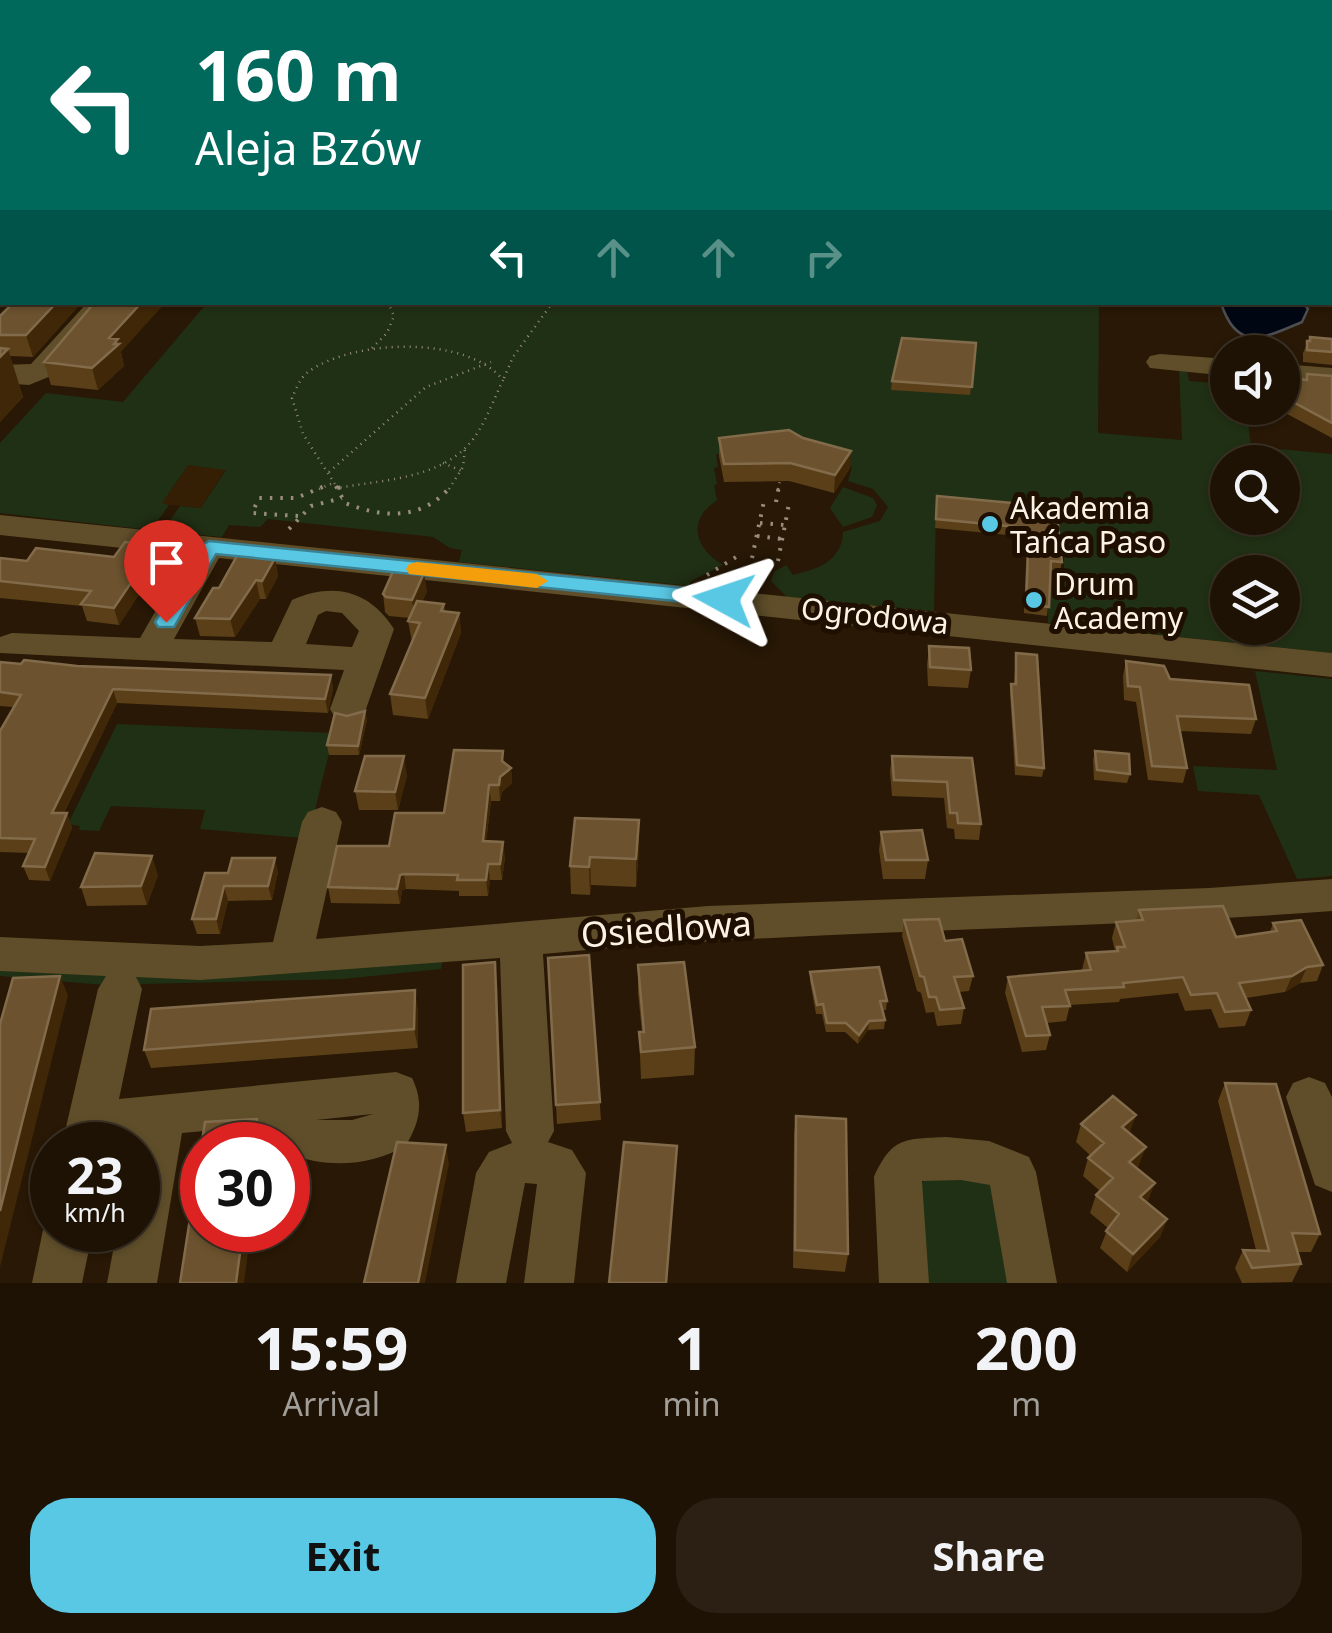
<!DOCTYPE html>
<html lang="en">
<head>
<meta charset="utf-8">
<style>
	:root { --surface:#1e1204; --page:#2b2013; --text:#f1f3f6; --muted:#a19e9a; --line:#3c3226; --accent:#59c8e4 }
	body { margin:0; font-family:"Noto Sans",sans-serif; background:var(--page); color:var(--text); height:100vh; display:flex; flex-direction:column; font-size:38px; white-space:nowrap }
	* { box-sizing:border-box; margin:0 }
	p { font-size:32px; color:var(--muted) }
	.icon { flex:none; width:55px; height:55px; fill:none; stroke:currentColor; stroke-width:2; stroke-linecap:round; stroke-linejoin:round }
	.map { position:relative; height:1283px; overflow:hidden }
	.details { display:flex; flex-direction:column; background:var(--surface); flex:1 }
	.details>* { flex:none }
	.hud { position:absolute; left:0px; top:0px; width:1332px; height:305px; box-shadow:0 2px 8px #0004,0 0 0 2px var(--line); background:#00695c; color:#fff; overflow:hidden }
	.tools { position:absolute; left:1210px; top:335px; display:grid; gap:20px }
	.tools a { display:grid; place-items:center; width:90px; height:90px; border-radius:50%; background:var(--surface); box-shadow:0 2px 8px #0004,0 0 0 2px var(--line); font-size:50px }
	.speed { position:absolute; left:30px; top:1122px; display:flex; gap:20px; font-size:50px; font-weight:700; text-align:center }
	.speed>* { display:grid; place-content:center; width:130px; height:130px; border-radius:50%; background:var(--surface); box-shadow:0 2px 8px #0004,0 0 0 2px var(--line); line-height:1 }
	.speed small { font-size:25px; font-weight:400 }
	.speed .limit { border:15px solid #d22; background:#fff; color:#111 }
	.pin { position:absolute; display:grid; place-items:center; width:85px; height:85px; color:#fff; margin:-102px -42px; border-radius:50% 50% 50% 0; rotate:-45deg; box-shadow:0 0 10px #0007 }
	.pin .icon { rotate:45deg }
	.me { position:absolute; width:110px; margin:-55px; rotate:275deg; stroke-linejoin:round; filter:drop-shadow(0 0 8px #0008) }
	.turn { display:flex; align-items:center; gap:35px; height:210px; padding:0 30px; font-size:45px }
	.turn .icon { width:130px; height:130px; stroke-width:2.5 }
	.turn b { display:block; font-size:70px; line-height:85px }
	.lanes { display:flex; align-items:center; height:95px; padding:0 30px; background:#0003; justify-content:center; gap:50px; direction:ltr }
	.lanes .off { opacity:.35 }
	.eta { display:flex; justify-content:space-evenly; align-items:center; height:170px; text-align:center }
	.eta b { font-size:60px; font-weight:700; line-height:70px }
	.button { display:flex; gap:20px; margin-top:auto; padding:20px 30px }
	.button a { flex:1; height:115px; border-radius:40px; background:var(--accent); color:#111; font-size:40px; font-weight:700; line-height:115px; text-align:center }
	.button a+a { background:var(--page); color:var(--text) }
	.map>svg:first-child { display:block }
	.built { fill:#341f05 }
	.green { fill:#203014; fill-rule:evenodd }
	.water { fill:#000713; stroke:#4c4e52; stroke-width:2.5 }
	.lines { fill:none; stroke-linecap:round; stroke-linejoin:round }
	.path-far1 { stroke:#9b8d7e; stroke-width:2.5; stroke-dasharray:1 5; stroke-linecap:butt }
	.path { stroke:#9b8d7e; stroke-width:4; stroke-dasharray:2.5 8; stroke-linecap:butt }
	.minor { fill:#5f4e29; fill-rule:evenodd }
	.wall { fill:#5a3f18 }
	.shaded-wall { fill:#3f2707 }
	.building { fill:#6c522e; stroke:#826b4b; stroke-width:2.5 }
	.route { fill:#59c8e4; stroke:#3a8294; stroke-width:2.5 }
	.slow { fill:#f59e0b }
	.poi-dot { fill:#59c8e4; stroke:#1e0f00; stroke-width:4 }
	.labels { text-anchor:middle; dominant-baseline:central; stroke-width:10; stroke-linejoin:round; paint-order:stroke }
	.poi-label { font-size:30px; fill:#fdf2e6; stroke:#1e0f00; text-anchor:start }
	.street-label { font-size:30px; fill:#fdf2e6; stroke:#1e0f00 }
	.near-street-label { font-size:35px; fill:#fdf2e6; stroke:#1e0f00 }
</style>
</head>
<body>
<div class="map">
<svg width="1332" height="1283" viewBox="0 0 1332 1283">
	<rect width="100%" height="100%" fill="#281805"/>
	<path class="built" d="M188 465 226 469 201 508 161 504Z"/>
	<path class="green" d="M207 303H1099L1098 433 1182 440 1179 368H1187L1189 381 1227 384 1228 408H1246L1251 446 1332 454V653L1048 623 1049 570 1064 571V557L1026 552 1023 536 1039 538 936 506 934 611 787 597 771 581 774 572 786 565 793 575C818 569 842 561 843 532L880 521 888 507 873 489 848 481 852 467C805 454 764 451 716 454L718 467 714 468 717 484 714 485 717 500C687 520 694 548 723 565L691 581 689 586 459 562 462 550 450 548 433 537 268 519 260 527 229 525 222 537 163 531 180 506 201 508 226 470 188 465 162 503 169 505 151 530 0 513V443L46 393 123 402ZM1228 462H1282V518H1228ZM1228 572H1282V628H1228Z
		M843 487 873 498 877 505 872 517 843 527 830 508Z
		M1255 671 1332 679V876L1297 879 1259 795 1198 791 1193 766 1277 770Z
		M117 724 334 733 312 822 303 838 200 829 205 810 111 806 99 831 79 830 80 826 68 824Z
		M443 959 441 969 343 979 141 984 139 988 0 976V962Z
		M937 1175 995 1183 1019 1283H924L919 1190 924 1179Z"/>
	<path class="water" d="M1221 303H1303L1308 309 1302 322C1264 338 1237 353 1221 303Z"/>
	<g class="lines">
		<path class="path-far1" d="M1003 2H1016
			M372 348 387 333 394 316 390 307 376 302
			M504 378 513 357 553 302
			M443 463 462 471
			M329 472 426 387 491 362
			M319 489 333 483
			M338 489 303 434 292 398C296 389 300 378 308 372 353 339 467 335 503 380 493 401 485 425 470 443 439 479 381 480 338 488
			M449 489 463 467 465 448
			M778 489 780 480"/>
		<path class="path" d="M336 486 345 503C383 518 422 521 451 486
			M338 488 347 486
			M776 502 779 486
			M298 516 252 513 259 498H296L325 486
			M760 523 785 525
			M289 529 311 506 342 498
			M757 536 782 539
			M752 558 764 501
			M778 561 789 504
			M707 575 741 554"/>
		<path class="minor" d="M88 302H116L51 376 29 385 0 383V365L31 364Z
			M1160 354 1228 359V376L1150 368 1146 362 1150 356Z
			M1282 364 1332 368V386L1282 381Z
			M0 515 1332 653V677L219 558 174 639 272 642 292 600C333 582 369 590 394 629L366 709 361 718 348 722 335 718 330 709 344 670 0 653V637L12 633 140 638 188 555 0 535ZM326 611 342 613 359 631 352 647 306 644 318 615Z
			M322 807 336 812 342 822 316 939 708 906 1209 888 1332 879V911C1069 931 806 929 543 954L554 1131 548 1142 572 1150 586 1173 574 1283H524L537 1184 525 1183 506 1283H456L476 1173 489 1152 512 1143 506 1131 500 958 200 980 136 977 142 989 119 1099 396 1072 412 1078C424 1102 420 1122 406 1145 371 1167 327 1168 289 1154L288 1145H276L259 1126 182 1133 157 1283H107L117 1230H138V1145H133L134 1138 110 1141 108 1145H66L63 1140 98 989 106 976 0 971V937L200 946 273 942 302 822 308 812ZM373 1114 352 1120H316Z
			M1309 1077 1325 1083 1332 1097V1192L1315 1185 1286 1097 1293 1083Z
			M946 1137 989 1141 1029 1157 1036 1172 1057 1283H1007L990 1185 961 1180 922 1181 929 1283H879L874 1177C892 1137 904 1139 946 1137Z
			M52 1213V1230H93L82 1283H32L43 1230Z"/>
	</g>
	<path class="wall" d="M0 0 2 2V268H0Z
		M1330 136 1332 138V277L1330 276Z
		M14 302H82L33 357 10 356 23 397 0 422V316Z
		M1310 337 1332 339V365L1303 362V353Z
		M976 343 970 395 891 390 892 381Z
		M121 352 124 366 98 390 51 385 44 362Z
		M1307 374 1332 376V438L1276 408H1282V377L1305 379Z
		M719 438 850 468 834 493 789 481 724 482 719 456Z
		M937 496 1056 507 1062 562 1060 571 1051 570 1047 616 1024 613 1027 537 935 528Z
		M156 546 160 562 119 625 87 621 82 606 0 598V558L27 561 114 557Z
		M275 558 278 576 266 599H260L235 637 200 636 195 618 219 588Z
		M427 591 422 602 444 604 445 611 459 613 461 633 428 719 393 715 390 694 412 642 408 621 410 618 389 616 385 612 383 594Z
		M929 646 971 670 968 688 928 686 927 665Z
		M1016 653 1044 768 1042 777 1015 775 1010 693 1011 684H1014Z
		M1126 661 1256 719 1251 734 1180 731 1187 768 1183 783 1148 780 1136 702 1124 700 1123 676Z
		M0 662 21 664 331 675 333 689 328 713 117 703 64 813H67L72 828 50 881 29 880 23 866 29 853 0 852V731L13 707 0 706Z
		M365 711 367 720 359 755H329L327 745Z
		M1095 751 1130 774 1127 783 1094 780 1093 760Z
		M892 756 972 758 981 824 979 840 955 839 954 829 947 828 944 798 892 796 890 771Z
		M504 763 511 768 512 783 502 792 500 801H491L486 842 505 857 502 880H490L488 896H459V891L406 889 402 890 400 904 331 903 328 887 389 846 444 813Z
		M407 775 398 810H359L355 791Z
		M639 820V848L636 887 591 885 590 895 571 894 570 866Z
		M881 832 928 860 925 879H883L879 850Z
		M278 872 272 900 228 901 220 934H197L192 919 228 873Z
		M158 875 147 905 87 906 81 887Z
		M1139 910 1236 937 1270 932 1273 923 1323 965 1317 981 1300 983 1285 992 1246 998 1251 1010 1245 1026 1219 1028 1211 1009 1185 1011 1178 993 1120 999 1119 1002 1070 1005 1066 1021 1047 1023 1050 1035 1046 1050 1022 1052 1005 993 1008 977 1082 970 1086 953 1115 951 1112 938 1116 922 1136 921Z
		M904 920 945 941 973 976 969 991 959 992 964 1008 961 1024 937 1026 934 1012 926 1013 921 993 917 991 902 936Z
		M589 955 601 1120 557 1124 548 958Z
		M638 965 695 1047 694 1075 641 1079 639 1032H642L638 993Z
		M810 972 887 1001 886 1010H882L885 1020 884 1029 868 1030 858 1044 845 1032H826L822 1014H816L810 981Z
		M497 981 502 1128 466 1132 463 1113Z
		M418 1009V1048L151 1068 144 1050Z
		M1225 1083 1320 1234 1311 1252H1297L1301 1264 1292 1282 1242 1283 1235 1268 1243 1250H1256L1218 1101Z
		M1136 1115 1129 1133 1139 1165 1136 1168 1148 1201 1146 1202 1167 1219 1160 1237 1127 1272 1100 1248 1108 1228 1090 1213 1096 1195 1100 1191 1083 1176 1088 1158 1091 1156 1076 1142 1081 1124Z
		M796 1116 848 1254 845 1272 793 1268 794 1135Z"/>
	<path class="shaded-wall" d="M105 0H126L123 2H103Z
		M57 302H82L33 357 26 335Z
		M142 302H166L121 352 124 366 98 390 92 368 109 338Z
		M8 349 23 397 0 422V357Z
		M851 451 850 468 834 493 835 475Z
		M156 546 160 562 119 625 114 608Z
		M275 558 278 576 266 599 262 581Z
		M424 573 427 591 415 618 412 600Z
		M256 580 260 599 235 637 230 619Z
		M459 613 461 633 428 719 425 698Z
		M331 675 333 689 328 713 325 699Z
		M113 689 117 703 57 827 52 813Z
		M365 711 367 720 359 755 358 746Z
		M503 751 504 766 511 768 512 783 502 792 500 801 499 785Z
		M404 756 407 775 398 810 395 792Z
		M489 785 491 801 484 857 483 841Z
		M67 813 72 828 50 881 45 867Z
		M639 820V848L636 887V859Z
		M503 842 505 857 502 880 500 864Z
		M152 856 158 875 147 905 141 886Z
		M590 857 591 885 590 895 589 867Z
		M275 858 278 872 272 900 268 886Z
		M488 864 490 880 488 896 486 880Z
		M404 874 406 889 402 890 400 904 397 889 400 875Z
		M224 886 228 901 220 934 216 919Z
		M495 962 497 981 502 1128 500 1110Z
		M1307 967 1300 983 1285 992 1292 976Z
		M60 976 68 995 0 1267V1211Z
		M415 990 418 1009V1048L414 1029Z
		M869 1021 868 1030 858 1044 859 1035Z
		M1136 1115 1129 1134 1122 1127Z
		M257 1119 262 1138V1145H254Z
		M446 1145 449 1164 425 1283H418Z
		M677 1146 667 1283H666Z
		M1146 1147 1139 1165 1123 1180 1129 1162Z
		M1155 1183 1148 1201 1134 1215 1140 1197Z
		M1167 1219 1160 1237 1127 1272 1133 1254Z
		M243 1230H251L244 1283H236Z"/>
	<path class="building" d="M0 0H105L103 2H2V251H0V32L2 31Z
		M196 0H548L546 2H194Z
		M610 0H650L648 2H609Z
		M739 0H755L754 2H738Z
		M1330 136 1332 138V181L1330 183 1332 199V261H1330Z
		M14 302H57L26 335H0V316Z
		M95 302H142L109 338 118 339 114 344H119L92 368 44 362Z
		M1310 337 1332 339V352L1307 350V341H1310Z
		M902 338 976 343 972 387 892 381Z
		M0 348 8 349 0 357Z
		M1307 374 1332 376V423L1282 396V377L1307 380Z
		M789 430 803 438 851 451 835 475 790 463 724 464 719 438Z
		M937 496 1056 507 1062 562 1051 561 1049 607 1026 604 1029 528 936 519Z
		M125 542 156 546 114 608 81 604 91 591 0 581V558L27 561 36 548 114 557Z
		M238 554 275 558 262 581 256 580 230 619 195 618 213 588H219Z
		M394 569 424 573 412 600 386 597 383 594Z
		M417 601 444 604 441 611 459 613 425 698 390 694 420 623 408 621Z
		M929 646 969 648 971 670 930 667Z
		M1016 653 1037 655 1044 768 1017 765 1011 684H1016Z
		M24 660 77 666 331 675 325 699 113 689 52 813H67L45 867 23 866 35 839 0 838V731L21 695 0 692V662L21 664Z
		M1126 661 1164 666 1170 679 1249 685 1256 719 1177 716 1187 768 1152 766 1140 687 1128 686Z
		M365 711 358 746 327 745 335 713 347 716Z
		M454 750 503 751 502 761 511 768 500 777 499 785H489L483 841 503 842 500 864H488L486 880H457L458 875 404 874 400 875 397 889 328 887 337 846H389L395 813H444Z
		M1095 751 1129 754 1130 774 1097 770Z
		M365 756H404L395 792 355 791Z
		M892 756 972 758 981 824 958 823 957 813H950L947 782 894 780Z
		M575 818 639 820 636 859 590 857 589 867 570 866Z
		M922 830 928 860H886L881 832Z
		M95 853 152 856 141 886 81 887Z
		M232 858H275L268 886H224L216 919H192L205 873H228Z
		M1223 906 1236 937 1277 931 1273 923 1301 920 1323 965 1307 967 1292 976 1239 983 1251 1010 1225 1012 1217 993 1191 995 1183 977 1123 983 1124 987 1065 990 1070 1006 1042 1007 1050 1035 1026 1036 1008 977 1091 970 1086 953 1118 951 1117 947H1125L1116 922 1143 920 1139 910Z
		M939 919 945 941 962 939 973 976 954 977 964 1008 940 1010 936 997H929L924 977 920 976 904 920Z
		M589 955 600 1102 556 1105 548 958Z
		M495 962 500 1110 463 1113V965Z
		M684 962 695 1047 641 1052 639 1032H644L638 965Z
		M879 967 887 1001H880L885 1020 869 1021 859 1035 846 1023H827L823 1004 817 1005 810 972Z
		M60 976 23 1119 0 1211V1024L13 978Z
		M415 990 414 1029 144 1050 151 1009Z
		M1225 1083 1276 1084 1320 1234 1292 1233 1301 1264 1252 1268 1243 1250 1269 1251Z
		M1113 1096 1136 1115 1122 1127 1146 1147 1129 1162 1155 1183 1140 1197 1167 1219 1133 1254 1106 1231 1119 1214 1096 1195 1113 1178 1088 1158 1104 1143 1081 1124Z
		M796 1116 846 1119 848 1254 795 1250Z
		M257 1119 254 1145H202V1230H243L236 1283H180L205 1122Z
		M397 1142 446 1145 418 1283H364Z
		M624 1142 677 1146 666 1283H609Z"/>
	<path class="route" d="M209 541 724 592 736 599 724 606 216 554 174 627H158L155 622 199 547Z"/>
	<path class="slow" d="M417 562 537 574 548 581 537 588 409 574 406 569 409 564Z"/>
	<g class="poi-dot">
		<circle cx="990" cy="524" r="10"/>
		<circle cx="1034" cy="600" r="10"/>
	</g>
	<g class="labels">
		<g class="poi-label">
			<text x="1010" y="507">Akademia<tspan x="1010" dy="34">Tańca Paso</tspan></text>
			<text x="1054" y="583">Drum<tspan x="1054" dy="34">Academy</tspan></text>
		</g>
		<g class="street-label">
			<text transform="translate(875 615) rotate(6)">Ogrodowa</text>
		</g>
		<g class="near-street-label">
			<text transform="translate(666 928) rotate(-4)">Osiedlowa</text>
		</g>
	</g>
</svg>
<div class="tools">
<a><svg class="icon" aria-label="sound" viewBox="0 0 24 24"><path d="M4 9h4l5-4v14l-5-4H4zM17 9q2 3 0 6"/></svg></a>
<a><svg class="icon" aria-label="search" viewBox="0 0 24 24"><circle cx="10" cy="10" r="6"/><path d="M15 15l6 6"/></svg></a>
<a><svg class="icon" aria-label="layers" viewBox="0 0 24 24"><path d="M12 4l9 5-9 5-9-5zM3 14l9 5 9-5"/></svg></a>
</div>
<div class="speed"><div>23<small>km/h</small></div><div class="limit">30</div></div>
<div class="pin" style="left:166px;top:622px;background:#d93025"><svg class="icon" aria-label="arrive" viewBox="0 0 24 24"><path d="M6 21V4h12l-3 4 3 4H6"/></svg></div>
<svg class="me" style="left:724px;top:599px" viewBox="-20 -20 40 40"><path d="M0-17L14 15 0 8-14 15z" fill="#59c8e4" stroke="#fff" stroke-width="4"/></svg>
<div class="hud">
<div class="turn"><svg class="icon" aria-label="left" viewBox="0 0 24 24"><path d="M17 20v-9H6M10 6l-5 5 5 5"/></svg><div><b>160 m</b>Aleja Bzów</div></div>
<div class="lanes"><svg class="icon" aria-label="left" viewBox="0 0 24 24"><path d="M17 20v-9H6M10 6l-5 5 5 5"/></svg><svg class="icon off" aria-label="ahead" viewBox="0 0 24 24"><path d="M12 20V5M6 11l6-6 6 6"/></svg><svg class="icon off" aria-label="ahead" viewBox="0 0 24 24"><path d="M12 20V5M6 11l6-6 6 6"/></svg><svg class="icon off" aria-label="right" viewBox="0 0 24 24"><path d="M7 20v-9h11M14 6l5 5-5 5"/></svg></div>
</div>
</div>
<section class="details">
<div class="eta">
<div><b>15:59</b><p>Arrival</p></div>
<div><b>1</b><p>min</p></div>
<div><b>200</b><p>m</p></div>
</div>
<div class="button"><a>Exit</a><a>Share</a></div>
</section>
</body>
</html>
